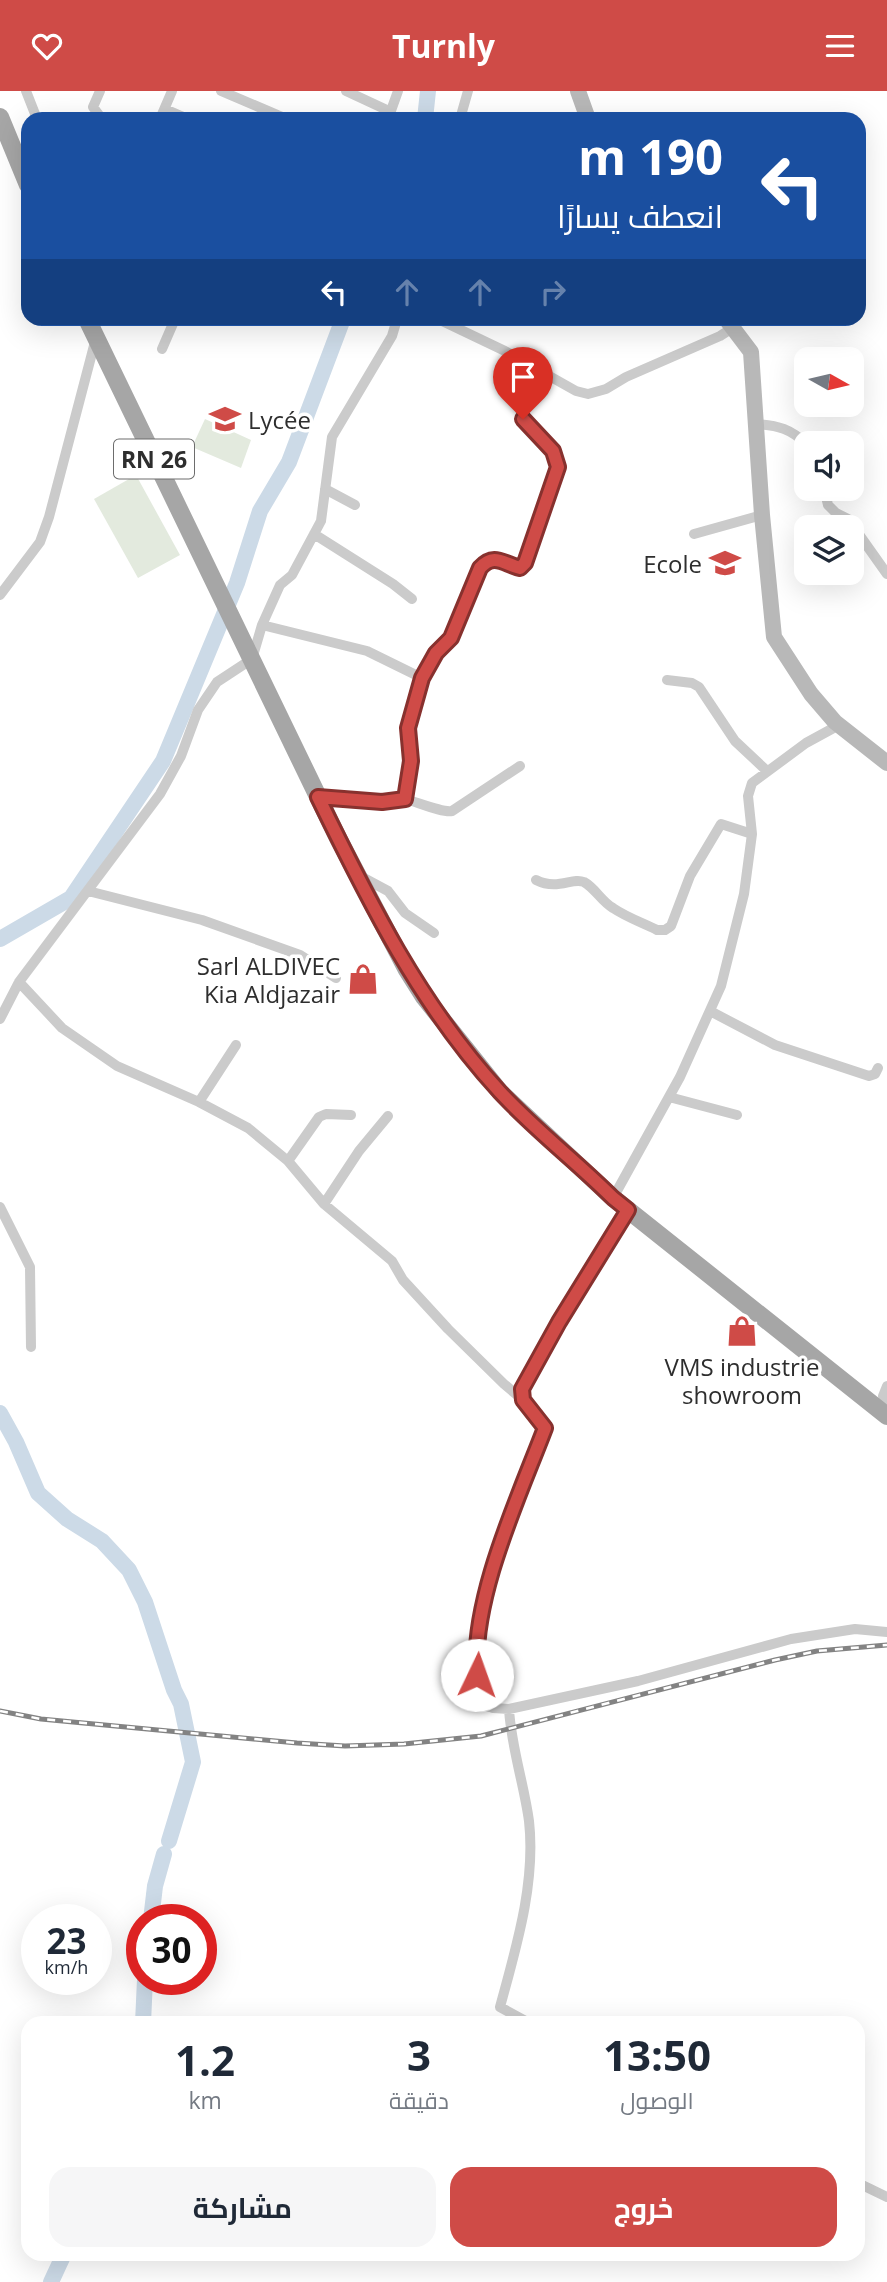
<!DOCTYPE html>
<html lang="ar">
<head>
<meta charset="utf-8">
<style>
	:root { --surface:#fff; --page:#f6f6f7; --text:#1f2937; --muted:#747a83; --accent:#cf4b47 }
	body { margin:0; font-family:"Open Sans",Cairo,sans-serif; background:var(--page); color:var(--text); direction:rtl; height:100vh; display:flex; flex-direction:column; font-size:26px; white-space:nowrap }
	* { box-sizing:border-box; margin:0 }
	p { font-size:23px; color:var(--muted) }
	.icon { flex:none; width:38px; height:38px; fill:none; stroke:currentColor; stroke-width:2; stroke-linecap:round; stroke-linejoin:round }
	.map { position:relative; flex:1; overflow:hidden; direction:ltr }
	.details { position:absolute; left:21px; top:1925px; width:844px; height:245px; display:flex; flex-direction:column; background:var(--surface); border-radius:21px; box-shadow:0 7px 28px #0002; direction:rtl }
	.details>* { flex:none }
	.guide { position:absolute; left:21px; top:21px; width:845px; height:214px; border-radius:21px; box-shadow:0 7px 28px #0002; direction:rtl; background:#1a4fa0; color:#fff; overflow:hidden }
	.needle { width:46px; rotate:98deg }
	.fabs { position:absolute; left:794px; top:256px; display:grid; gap:14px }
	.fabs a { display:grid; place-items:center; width:70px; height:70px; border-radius:14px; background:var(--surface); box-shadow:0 7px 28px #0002; font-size:35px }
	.speed { position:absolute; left:21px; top:1813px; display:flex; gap:14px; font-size:35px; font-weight:700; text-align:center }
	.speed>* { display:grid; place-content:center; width:91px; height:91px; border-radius:50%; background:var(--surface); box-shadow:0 7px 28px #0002; line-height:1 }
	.speed small { font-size:18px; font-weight:400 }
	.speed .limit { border:10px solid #d22; background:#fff; color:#111 }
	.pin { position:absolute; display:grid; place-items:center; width:60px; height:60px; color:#fff; margin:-72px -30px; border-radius:50% 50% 50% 0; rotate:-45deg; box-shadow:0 0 7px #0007 }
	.pin .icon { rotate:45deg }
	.me { position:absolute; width:77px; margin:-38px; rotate:3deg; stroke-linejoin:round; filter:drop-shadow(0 0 5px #0008) }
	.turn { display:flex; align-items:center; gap:24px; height:147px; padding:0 28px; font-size:32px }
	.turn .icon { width:91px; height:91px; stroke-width:2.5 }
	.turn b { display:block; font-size:49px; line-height:60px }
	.lanes { display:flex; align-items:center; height:66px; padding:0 28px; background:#0003; justify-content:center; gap:35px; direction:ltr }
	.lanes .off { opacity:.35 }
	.eta { display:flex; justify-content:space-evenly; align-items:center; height:119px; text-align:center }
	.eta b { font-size:42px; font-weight:700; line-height:49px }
	.cta { display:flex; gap:14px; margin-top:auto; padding:14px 28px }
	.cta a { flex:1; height:80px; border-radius:21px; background:var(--accent); color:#fff; font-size:28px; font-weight:700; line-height:80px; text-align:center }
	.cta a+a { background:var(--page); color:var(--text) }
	header { display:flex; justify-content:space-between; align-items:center; height:91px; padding:0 28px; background:var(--accent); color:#fff; font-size:32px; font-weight:700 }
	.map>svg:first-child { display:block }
	.green { fill:#e3eade }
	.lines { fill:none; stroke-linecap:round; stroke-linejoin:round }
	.river { stroke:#ccdae7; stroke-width:16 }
	.street { stroke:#cbcbcb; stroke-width:10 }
	.secondary { stroke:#b8b8b8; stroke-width:16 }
	.primary { stroke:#a6a6a6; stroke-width:18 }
	.rail-casing { stroke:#838383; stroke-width:5 }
	.rail { stroke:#fff; stroke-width:2.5; stroke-dasharray:8; stroke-linecap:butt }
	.route-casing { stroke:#87312e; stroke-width:18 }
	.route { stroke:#cf4b47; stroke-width:12 }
	.labels { text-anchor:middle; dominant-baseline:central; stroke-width:7; stroke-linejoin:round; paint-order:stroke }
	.shield { fill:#fff; stroke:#6d6d6d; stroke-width:2 }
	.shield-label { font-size:23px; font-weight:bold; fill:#2e2e2e }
	.poi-label { font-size:24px; fill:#2e2e2e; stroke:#fff; text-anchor:end }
</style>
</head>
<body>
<header><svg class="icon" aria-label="menu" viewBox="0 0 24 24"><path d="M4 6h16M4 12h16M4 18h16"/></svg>Turnly<svg class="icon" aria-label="heart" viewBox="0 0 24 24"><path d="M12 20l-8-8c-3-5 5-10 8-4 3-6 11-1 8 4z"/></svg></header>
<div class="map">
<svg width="887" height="2191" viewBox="0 0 887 2191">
	<rect width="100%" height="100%" fill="#fff"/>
	<path class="green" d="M205 328 251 349 241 377 192 356Z
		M136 384 180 464 138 487 94 408Z"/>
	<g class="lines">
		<path class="river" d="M425 28 428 0
			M0 848 71 807 163 670 237 492 260 420 289 371 343 228
			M0 1322 16 1351 38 1402 67 1428 102 1450 129 1479 145 1511 174 1599 181 1613 193 1671 169 1750
			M151 1829 155 1795 164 1763
			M143 1932 145 1888
			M51 2191 64 2163"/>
		<path class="street" d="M26 0 37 28
			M100 0 93 16 102 28
			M221 0 287 28
			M346 0 389 20
			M165 18 188 28
			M160 28 172 0
			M388 28 398 0
			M460 28 468 0
			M438 228 505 260 576 300 588 303 606 298 626 286 720 245 734 236
			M162 258 175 228
			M756 333C777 334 792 338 807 354
			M824 397 828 414 836 422 848 428 887 483
			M325 398 355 414
			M314 443 393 493 412 508
			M694 443 762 424
			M0 504 40 451 49 426 96 247
			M262 534 367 560 422 587
			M667 589 692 592 699 596 735 650 767 680
			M318 706 381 711 405 708 411 669 409 637 422 587 436 562 451 547 480 477C494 461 503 473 519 477L525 472 558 376 553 361 522 328 520 317 542 282
			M405 708C417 711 443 722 452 720L520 675
			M360 785 388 800 405 822 434 842
			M536 789C558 800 572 786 584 791 595 797 602 811 613 817 626 826 643 832 657 839H665L671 835 690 785 721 733 752 743
			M88 800 202 829 300 864 336 887
			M19 891 62 937 117 975 199 1011 248 1037 288 1070 324 1113 392 1170 403 1189 448 1238 504 1293 523 1309
			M710 920 775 954 869 985 875 983 878 977
			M0 928 19 891 160 703 181 665 198 619 217 591 252 568 262 534 280 494 292 484 321 430 332 346 392 245 397 228
			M669 1006 737 1024
			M199 1011 236 954
			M288 1070 319 1026 326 1023 351 1024
			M613 1107 680 986 721 895 744 803 752 743 748 705 752 692 806 652 839 634
			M324 1113 359 1060 388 1025
			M0 1116 30 1176 31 1256
			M628 1119 559 1231 522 1298 523 1309 545 1337 514 1414 494 1474 483 1521 476 1569 480 1613 493 1617 509 1618 638 1590 791 1548 855 1538 887 1541
			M887 1295 883 1305 887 1321
			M509 1618C511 1655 524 1693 529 1730 536 1792 516 1857 500 1916L529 1932
			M858 2092 887 2106"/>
		<path class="secondary" d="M578 0 588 28
			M726 228 751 261 762 424 774 546 811 603 835 631 887 672"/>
		<path class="primary" d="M0 26 28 94
			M87 228 338 747 407 879 424 906 500 1001 613 1107 887 1325"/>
		<defs>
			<path id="rail" d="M0 1620 41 1628 297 1652 345 1655 404 1653 481 1645 775 1569 817 1560 887 1554"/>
		</defs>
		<use href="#rail" class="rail-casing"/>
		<use href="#rail" class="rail"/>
	</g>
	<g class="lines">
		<defs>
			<path id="route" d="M477 1584C471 1508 518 1408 545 1337L523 1309 522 1298 559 1231 628 1119 613 1107C577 1071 535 1039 500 1001 420 914 369 811 318 706L382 711 405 708 411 670 408 637 422 587 436 562 451 547 480 477C494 461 504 473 520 477L525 472 558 376 553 360 523 328"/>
		</defs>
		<use href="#route" class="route-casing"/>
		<use href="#route" class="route"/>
	</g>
	<defs>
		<symbol id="school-bare" viewBox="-9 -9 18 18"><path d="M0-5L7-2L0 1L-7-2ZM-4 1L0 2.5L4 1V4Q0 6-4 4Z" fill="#cf4b47" stroke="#fff" stroke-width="2.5" paint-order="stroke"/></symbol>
		<symbol id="shop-bare" viewBox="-9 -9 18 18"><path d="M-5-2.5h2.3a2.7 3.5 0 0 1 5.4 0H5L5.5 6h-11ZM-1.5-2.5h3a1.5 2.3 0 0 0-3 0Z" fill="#cf4b47" stroke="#fff" stroke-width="2.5" paint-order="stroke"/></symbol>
	</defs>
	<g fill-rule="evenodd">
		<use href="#school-bare" x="203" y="306" width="44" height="44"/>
		<use href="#school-bare" x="703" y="450" width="44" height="44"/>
		<use href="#shop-bare" x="341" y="866" width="44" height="44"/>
		<use href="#shop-bare" x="720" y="1218" width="44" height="44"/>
	</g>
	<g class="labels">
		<rect class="shield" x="114" y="348.5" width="80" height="39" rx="5"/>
		<g class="shield-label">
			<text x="154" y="368">RN 26</text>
		</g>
		<g class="poi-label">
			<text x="248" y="328" text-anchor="start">Lycée</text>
			<text x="702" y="472">Ecole</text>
			<text x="340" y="874">Sarl ALDIVEC<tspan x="340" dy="28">Kia Aldjazair</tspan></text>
			<text x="742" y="1275" text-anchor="middle">VMS industrie<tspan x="742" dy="28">showroom</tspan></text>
		</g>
	</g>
</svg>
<div class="fabs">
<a><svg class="needle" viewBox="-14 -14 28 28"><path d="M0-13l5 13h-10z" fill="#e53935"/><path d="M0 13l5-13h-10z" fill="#747a83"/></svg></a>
<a><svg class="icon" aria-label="sound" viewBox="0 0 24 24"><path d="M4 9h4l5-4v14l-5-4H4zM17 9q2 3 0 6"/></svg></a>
<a><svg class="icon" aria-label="layers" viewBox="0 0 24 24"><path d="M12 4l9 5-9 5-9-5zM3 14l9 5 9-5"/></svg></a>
</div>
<div class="speed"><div>23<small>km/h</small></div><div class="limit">30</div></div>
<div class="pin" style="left:523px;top:328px;background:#d93025"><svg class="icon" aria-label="arrive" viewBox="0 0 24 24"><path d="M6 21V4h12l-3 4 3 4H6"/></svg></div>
<svg class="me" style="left:477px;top:1584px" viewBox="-20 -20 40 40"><circle r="19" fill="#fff"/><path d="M0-13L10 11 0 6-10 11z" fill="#cf4b47"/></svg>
<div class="guide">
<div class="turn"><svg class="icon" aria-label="left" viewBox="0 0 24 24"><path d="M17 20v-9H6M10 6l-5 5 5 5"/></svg><div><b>190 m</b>انعطف يسارًا</div></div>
<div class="lanes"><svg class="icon" aria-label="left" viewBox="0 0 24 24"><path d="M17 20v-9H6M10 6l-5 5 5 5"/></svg><svg class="icon off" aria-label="ahead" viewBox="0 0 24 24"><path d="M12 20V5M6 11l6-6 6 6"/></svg><svg class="icon off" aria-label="ahead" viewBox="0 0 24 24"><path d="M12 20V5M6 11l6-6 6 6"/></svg><svg class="icon off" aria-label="right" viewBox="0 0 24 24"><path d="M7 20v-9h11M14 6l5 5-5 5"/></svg></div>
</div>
<section class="details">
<div class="eta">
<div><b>13:50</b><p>الوصول</p></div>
<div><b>3</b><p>دقيقة</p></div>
<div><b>1.2</b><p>km</p></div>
</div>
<div class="cta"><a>خروج</a><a>مشاركة</a></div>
</section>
</div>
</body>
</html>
